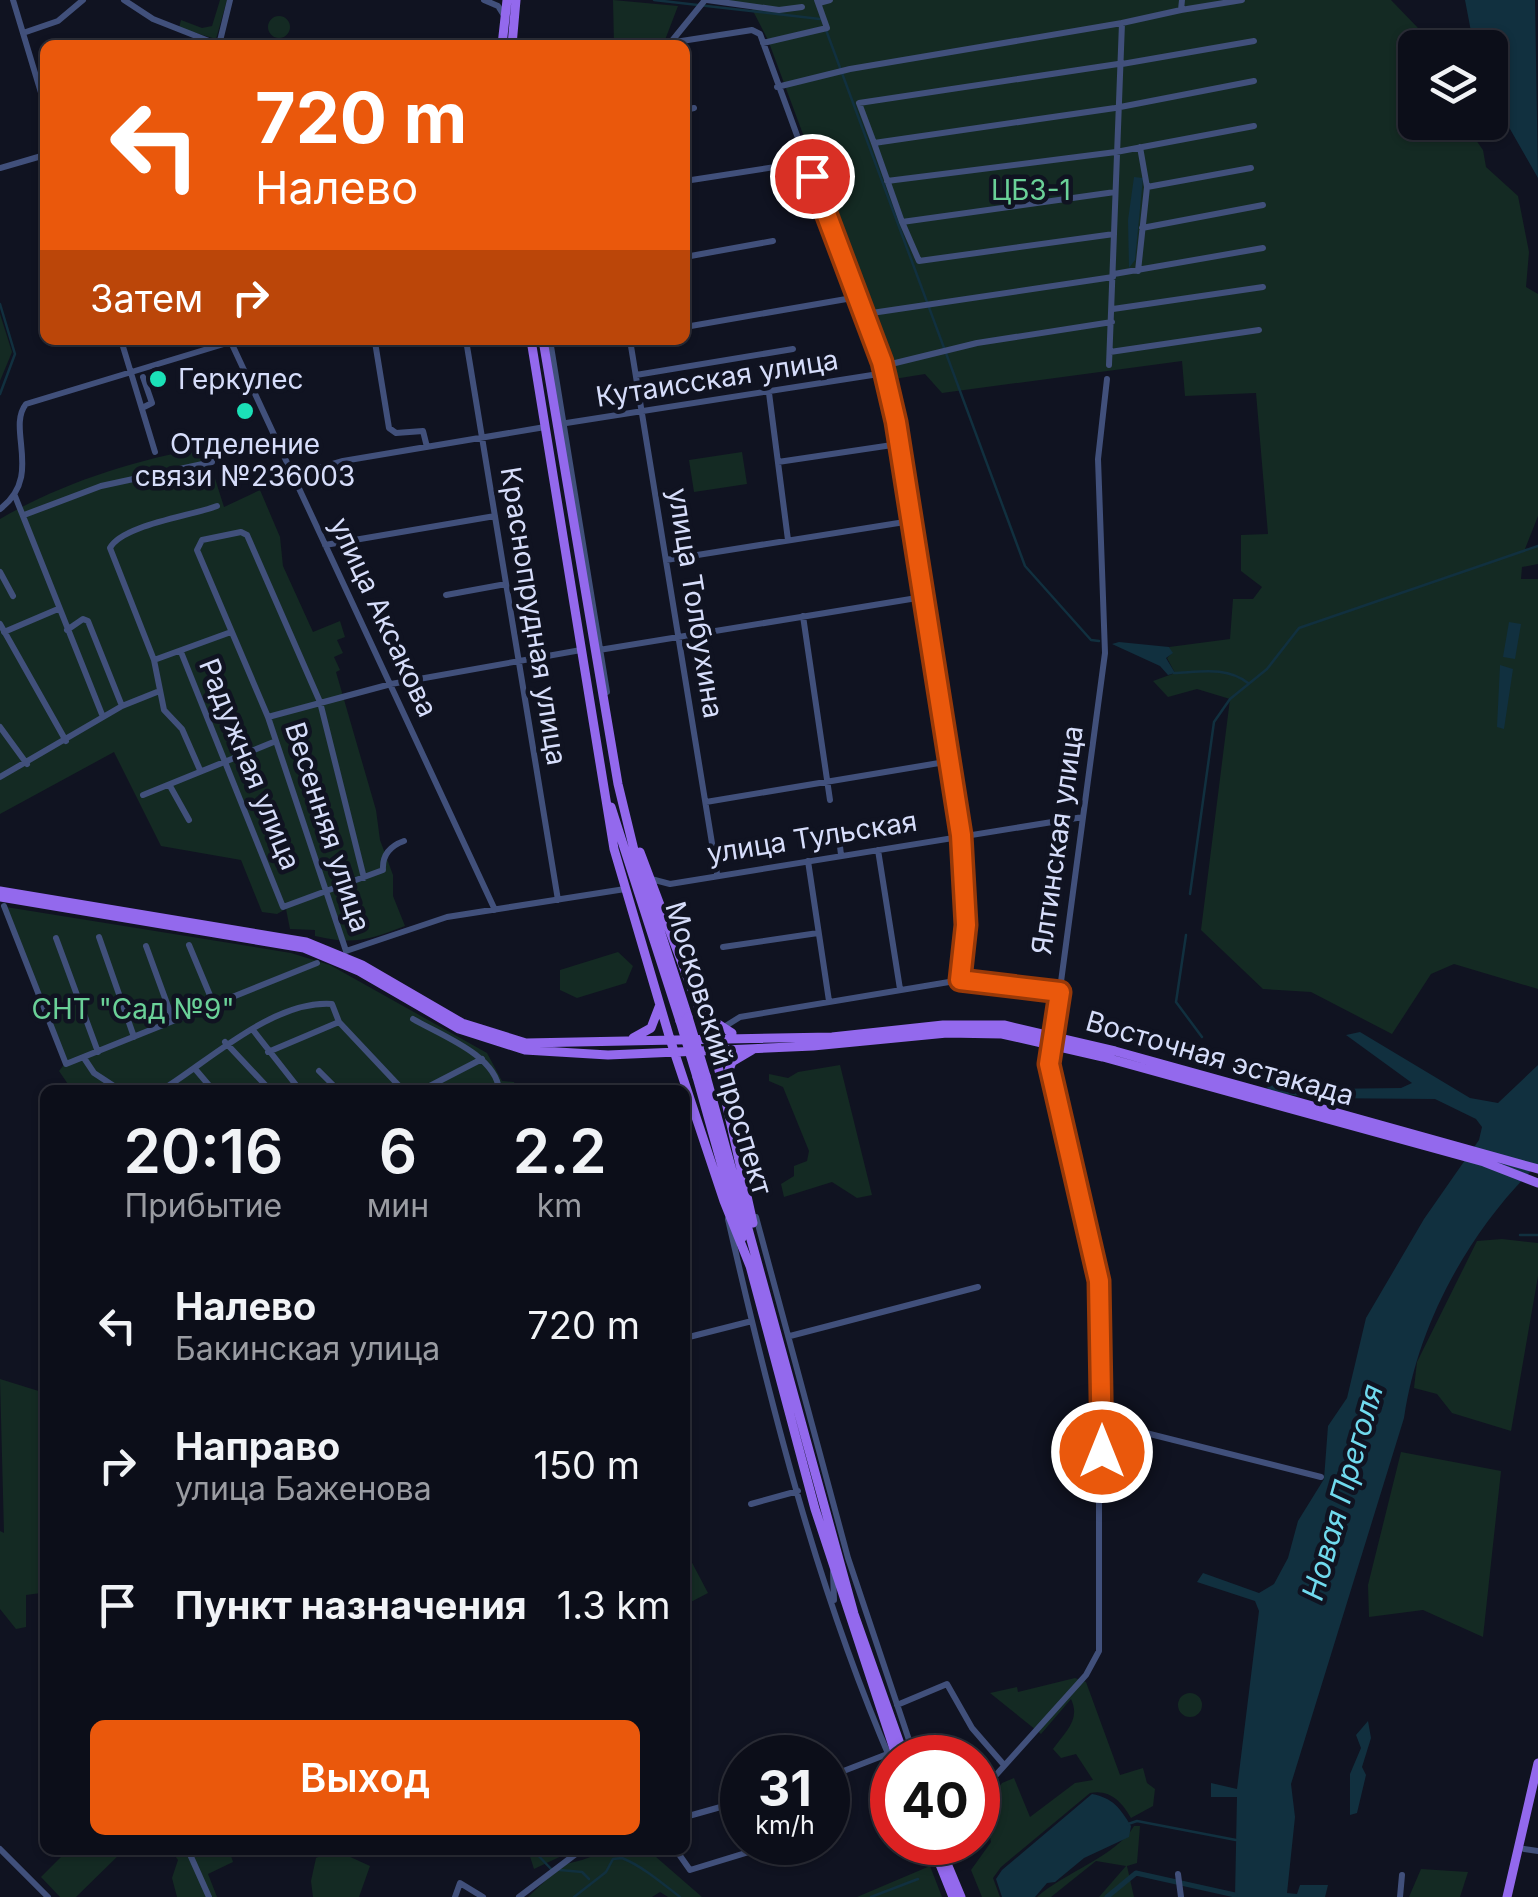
<!DOCTYPE html>
<html lang="ru">
<head>
<meta charset="utf-8">
<style>
	:root { --surface:#0c0e19; --page:#1a1c26; --text:#f1f3f6; --muted:#9a9ca2; --line:#2c2e38; --accent:#ea580c }
	body { margin:0; font-family:Inter,sans-serif; background:var(--page); color:var(--text); height:100vh; display:flex; flex-direction:column; font-size:38px; white-space:nowrap }
	* { box-sizing:border-box; margin:0 }
	p { font-size:32px; color:var(--muted) }
	.icon { flex:none; width:55px; height:55px; fill:none; stroke:currentColor; stroke-width:2; stroke-linecap:round; stroke-linejoin:round }
	.map { position:relative; flex:1; overflow:hidden }
	.side { position:absolute; left:40px; top:1085px; width:650px; height:770px; display:flex; flex-direction:column; background:var(--surface); border-radius:15px; box-shadow:0 2px 8px #0004,0 0 0 2px var(--line) }
	.side>* { flex:none }
	.top-card { position:absolute; left:40px; top:40px; width:650px; height:305px; border-radius:15px; box-shadow:0 2px 8px #0004,0 0 0 2px var(--line); background:#ea580c; color:#fff; overflow:hidden }
	.buttons { position:absolute; left:1398px; top:30px; display:grid; gap:20px }
	.buttons a { display:grid; place-items:center; width:110px; height:110px; border-radius:15px; background:var(--surface); box-shadow:0 2px 8px #0004,0 0 0 2px var(--line); font-size:50px }
	.speed { position:absolute; left:720px; top:1735px; display:flex; gap:20px; font-size:50px; font-weight:700; text-align:center }
	.speed>* { display:grid; place-content:center; width:130px; height:130px; border-radius:50%; background:var(--surface); box-shadow:0 2px 8px #0004,0 0 0 2px var(--line); line-height:1 }
	.speed small { font-size:25px; font-weight:400 }
	.speed .limit { border:15px solid #d22; background:#fff; color:#111 }
	.pin { position:absolute; display:grid; place-items:center; width:85px; height:85px; color:#fff; margin:-42px; border:5px solid #fff; border-radius:50%; box-shadow:0 2px 10px #0007 }
	.me { position:absolute; width:110px; margin:-55px; rotate:0deg; stroke-linejoin:round; filter:drop-shadow(0 0 8px #0008) }
	.turn { display:flex; align-items:center; gap:35px; height:210px; padding:0 50px; font-size:45px }
	.turn .icon { width:130px; height:130px; stroke-width:2.5 }
	.turn b { display:block; font-size:70px; line-height:85px }
	.then { display:flex; align-items:center; height:95px; padding:0 50px; background:#0003; gap:20px; font-size:38px }
	.eta { display:flex; justify-content:space-evenly; align-items:center; height:170px; text-align:center }
	.eta b { font-size:60px; font-weight:600; line-height:70px }
	.cta { display:flex; gap:20px; margin-top:auto; padding:20px 50px }
	.cta a { flex:1; height:115px; border-radius:15px; background:var(--accent); color:#fff; font-size:40px; font-weight:600; line-height:115px; text-align:center }
	ul { padding:0; list-style:none }
	li { display:flex; align-items:center; gap:30px; height:140px; padding:0 50px }
	li div { flex:1 }
	li b { display:block; font-size:38px }
	li em { font-style:normal }
	.map>svg:first-child { display:block }
	.green { fill:#142a23 }
	.water { fill:#11303f }
	.lines { fill:none; stroke-linecap:round; stroke-linejoin:round }
	.stream { stroke:#11303f; stroke-width:2.5 }
	.canal { stroke:#11303f; stroke-width:5 }
	.minor { stroke:#41507b; stroke-width:6 }
	.major { stroke:#9369ed; stroke-width:9 }
	.major-bridge { stroke:#9369ed; stroke-width:9 }
	.route-casing { stroke:#983908; stroke-width:25 }
	.route { stroke:#ea580c; stroke-width:18 }
	.poi-dot { fill:#1be1b8; stroke:#101321; stroke-width:4 }
	.labels { text-anchor:middle; dominant-baseline:central; stroke-width:9; stroke-linejoin:round; paint-order:stroke }
	.park-label { font-size:28px; fill:#6ad198; stroke:#101321 }
	.street-label { font-size:28px; fill:#d6ddfa; stroke:#101321 }
	.poi-label { font-size:28px; fill:#d6ddfa; stroke:#101321; text-anchor:start }
	.water-label { font-size:30px; font-style:italic; fill:#70daee; stroke:#101321 }
</style>
</head>
<body>
<div class="map">
<svg width="1538" height="1897" viewBox="0 0 1538 1897">
	<rect width="100%" height="100%" fill="#101321"/>
	<path class="green" d="M220 0H227L216 39 179 28 181 20 202 28 212 26Z
		M613 0 678 6 665 40 614 45Z
		M708 0H1391L1418 28 1426 47 1415 48V122L1464 123 1483 150 1486 167 1518 196 1529 252 1526 287 1538 294V516L1525 549 1538 546V564L1522 567 1521 579H1538V989L1454 964 1431 974 1392 1034 1311 992 1263 989 1201 930 1230 699 1197 689 1168 697 1153 681 1175 673 1167 658 1172 653 1169 647 1230 639 1233 599H1253L1262 587 1241 571V535L1268 534 1256 393 1185 396 1182 361 942 393 925 374 894 379 768 40 752 9Z
		M268 27a11 11 0 1 1 22 0a11 11 0 1 1-22 0Z
		M0 314 12 352 0 381Z
		M205 447 224 507 260 490 280 537 283 566 313 632 340 621 345 637 337 640 343 653 334 657 340 670 336 672 376 810 380 840 393 875V896L405 926C368 940 355 945 315 936V930L290 929 286 909 277 914 262 912 241 860 161 846 114 752 0 814V519C64 482 133 461 205 447Z
		M742 452 747 484 694 492 689 460Z
		M6 907 291 953 330 965 487 1053 502 1081 514 1082 517 1090H72L59 1071 66 1062Z
		M618 952 633 966 626 983 577 998 560 990V970Z
		M840 1065 872 1195 857 1198 832 1182 784 1197 781 1184 794 1176V1166L807 1161 809 1151 783 1087 769 1081V1074L788 1078 798 1072Z
		M1502 1239 1538 1243V1276L1511 1431 1452 1413 1437 1394 1414 1388 1417 1362 1477 1241Z
		M0 1379 45 1393V1599L41 1593 26 1595V1627L16 1629 0 1609V1531L4 1533Z
		M1401 1452 1501 1471 1483 1637 1423 1610 1369 1617 1368 1585Z
		M689 1557 708 1593 685 1605V1559Z
		M1075 1678 1086 1682 1120 1775 1143 1768 1147 1783 1155 1789 1153 1806 1131 1818C1122 1802 1110 1789 1090 1793L1001 1867 993 1878 1000 1897H982L971 1870 991 1842 984 1807 1002 1783 1014 1778 1030 1817 1075 1783 1093 1780 1076 1754 1061 1758 1053 1749C1065 1732 1081 1720 1071 1699L1041 1734 990 1693 1017 1687 1018 1692Z
		M1178 1705a12 12 0 1 1 24 0a12 12 0 1 1-24 0Z
		M1134 1826H1140L1137 1863 1127 1866 1134 1897H1099L1126 1866 1096 1861 1051 1897H1037C1062 1874 1118 1855 1134 1826Z
		M68 1850H124L76 1897H60L41 1877Z
		M171 1850H229L233 1862 208 1874 217 1897H177L172 1878 178 1860Z
		M335 1850 370 1866 359 1897H313L311 1881 316 1858Z
		M528 1850H574L534 1869Z
		M579 1850 582 1860 610 1850H648L702 1897H668L660 1892 652 1897H528L562 1865 582 1860Z
		M930 1866 942 1897H857Z
		M1421 1869 1468 1872 1460 1897H1409Z"/>
	<path class="water" d="M1465 0H1535L1538 178 1490 94V48L1474 47Z
		M1134 177 1143 178 1135 260 1129 268 1128 220Z
		M1509 622 1521 624 1515 659 1503 657Z
		M1119 642 1169 647 1173 653 1166 658 1175 673 1168 675 1160 666 1112 644Z
		M1500 665 1513 669 1504 729 1497 727Z
		M1360 1032 1470 1098 1498 1103 1538 1065V1164C1469 1231 1418 1323 1404 1418L1291 1784 1295 1817 1287 1893 1297 1894 1300 1885H1328L1325 1897H1235L1237 1797H1211V1783L1237 1789 1259 1611 1255 1601 1197 1582 1203 1573 1259 1593 1274 1584 1288 1558 1298 1521 1324 1479 1328 1426 1347 1398 1366 1318 1424 1219 1479 1140 1482 1127 1476 1119 1435 1099 1315 1098 1270 1092 1267 1087 1272 1082 1324 1089 1401 1088 1412 1083 1346 1035Z
		M1368 1721 1371 1738 1362 1767 1366 1775 1357 1813 1350 1815V1774L1361 1748 1356 1735Z
		M1092 1794C1113 1798 1120 1808 1131 1826L1129 1837 1084 1858 1055 1882 1047 1883 1035 1897H1002L996 1879 1002 1870Z"/>
	<g class="lines">
		<path class="stream" d="M654 0 820 19
			M826 30 1025 566 1091 640 1099 641
			M323 45 333 41 404 45
			M0 304 15 354 0 394
			M1174 673C1200 672 1226 666 1248 683
			M1190 894 1214 722 1230 699 1267 669 1299 628 1538 546
			M1186 935 1176 1002 1202 1037
			M1520 1235H1538
			M1128 1824 1137 1821 1236 1840
			M533 1850 553 1871
			M560 1870 582 1872 589 1879
			M574 1897 606 1872 613 1859 622 1858C642 1866 662 1883 680 1897
			M871 1897 918 1879"/>
		<path class="canal" d="M1107 1897 1136 1873 1235 1895"/>
		<path class="minor" d="M13 0 45 106
			M124 0 153 19 219 45
			M484 0 498 6 505 17
			M707 0 779 10 802 7
			M819 3 830 0
			M1181 10 1242 0
			M1122 23 1181 10 1182 0
			M23 33 58 21 83 0
			M671 42 705 0
			M763 43 827 28 817 0
			M219 45 230 0
			M656 45 752 30 760 34 886 379 961 835 965 925 961 980
			M1122 64 1254 41
			M777 87 850 69 1122 23 1109 365
			M685 110 694 108
			M874 143 859 103 1118 64
			M0 168 45 155
			M685 181 807 162
			M887 181 1116 152 1254 126
			M1147 187 1251 168
			M902 222 874 143 1115 108 1254 81
			M1142 228 1263 205
			M1114 234 919 261 902 222 1115 192
			M685 257 773 241
			M1138 271 1147 187 1140 147
			M1114 274 1263 248
			M1113 309 1263 287
			M865 314 1113 277
			M685 327 858 297
			M121 340 155 452
			M230 340 495 910
			M466 340 558 900
			M550 340 607 692
			M630 340 717 874
			M375 342 389 428 396 433 423 431 427 447
			M1110 352 1259 330
			M883 366 977 343 1112 322
			M636 375 793 349
			M769 393 788 540
			M142 408 152 403 143 377
			M560 424 885 373
			M778 462 899 444
			M292 476 343 461 545 427
			M15 496 103 717
			M0 509C44 476 6 429 26 404L237 340
			M24 515 101 486 212 462
			M325 545 495 516
			M666 560 911 521
			M0 572 13 596
			M446 595 506 584
			M803 616 830 800
			M0 624 66 741
			M67 630 83 619 88 621 122 706
			M4 632 58 609
			M599 650 923 597
			M181 652 283 907 383 870C382 855 390 846 404 841
			M154 660 231 632
			M268 717 391 684 581 650
			M0 727 27 764
			M200 770 182 729 164 710 154 660 110 548C122 525 191 516 217 506
			M0 777 122 706 157 692
			M170 786 189 820
			M143 795 276 741
			M706 802 951 761
			M838 829 841 855
			M878 850 900 989
			M808 861 829 1001
			M651 879 670 884 1083 817
			M4 906 66 1064 317 963
			M99 937 134 1037
			M56 938 98 1052
			M189 945 214 1005
			M146 946 173 1020
			M723 947 818 933
			M346 951 268 717 197 550 202 540 241 532 247 535 320 702 364 878
			M346 951 447 917 625 889
			M413 1019C440 1035 496 1055 499 1090
			M339 1022 403 1090
			M724 1027 740 1017 961 980 1060 992
			M253 1030 300 1090
			M1054 1034 1105 653 1098 459 1107 379
			M225 1042 270 1090
			M84 1058 94 1073 120 1090
			M196 1070 213 1090
			M319 1071 338 1090
			M162 1090C209 1061 273 1000 332 1004L339 1022 268 1052
			M422 1090 482 1059
			M756 1217 848 1558 915 1758
			M728 1219C770 1403 817 1590 892 1763
			M790 1336 978 1287
			M685 1338 752 1321
			M1102 1422 1321 1477
			M751 1504 798 1491
			M833 1572 834 1600
			M897 1705 947 1684 972 1728 1004 1765
			M828 1777 890 1753
			M978 1795 1086 1675 1099 1651V1281L1055 1094 1049 1064 1052 1044
			M828 1806 832 1824 828 1826
			M685 1817 742 1801
			M0 1849 48 1897
			M1524 1849 1538 1851
			M188 1850 209 1897
			M676 1850 690 1870 782 1842
			M1178 1874 1181 1897
			M455 1897 460 1883 483 1897
			M519 1897 581 1850
			M1400 1897 1402 1875"/>
		<path class="major" d="M502 45 507 0
			M512 45 516 0
			M531 340 614 849 670 1039 724 1201 750 1266
			M543 340 618 784 634 850 688 1017
			M611 807 680 1021
			M640 852 714 1048 753 1223
			M0 891 306 942 362 965 462 1023 526 1043 832 1037 943 1025H1004L1115 1051 1538 1169
			M0 897 304 948 359 971 459 1029 525 1050 608 1055 813 1046 947 1033 1002 1034 1103 1057 1484 1162 1538 1183
			M704 1015 732 1033
			M633 1038 651 1028 659 1007
			M706 1076 854 1614 905 1758
			M697 1077 742 1238
			M724 1083 732 1062 754 1049
			M749 1262 815 1509 897 1758
			M931 1842 953 1897
			M938 1842 961 1897
			M1507 1897 1538 1763"/>
		<path class="major-bridge" d="M688 1017 706 1076
			M680 1021 697 1077"/>
	</g>
	<g class="lines">
		<defs>
			<path id="route" d="M812 176 882 362 896 422 961 835 966 925 960 980 1060 992 1049 1064 1099 1281 1102 1452"/>
		</defs>
		<use href="#route" class="route-casing"/>
		<use href="#route" class="route"/>
	</g>
	<g class="poi-dot">
		<circle cx="158" cy="379" r="10"/>
		<circle cx="245" cy="411" r="10"/>
	</g>
	<g class="labels">
		<g class="park-label">
			<text x="1031" y="190">ЦБЗ-1</text>
			<text x="133" y="1009">СНТ "Сад №9"</text>
		</g>
		<g class="street-label">
			<text transform="translate(717 378) rotate(-9)">Кутаисская улица</text>
			<text transform="translate(696 603) rotate(81)">улица Толбухина</text>
			<text transform="translate(534 616) rotate(81)">Краснопрудная улица</text>
			<text transform="translate(384 617) rotate(65)">улица Аксакова</text>
			<text transform="translate(250 764) rotate(68)">Радужная улица</text>
			<text transform="translate(328 827) rotate(72)">Весенняя улица</text>
			<text transform="translate(812 837) rotate(-9)">улица Тульская</text>
			<text transform="translate(1057 840) rotate(-82)">Ялтинская улица</text>
			<text transform="translate(719 1048) rotate(73)">Московский проспект</text>
			<text transform="translate(1220 1058) rotate(16)">Восточная эстакада</text>
		</g>
		<g class="poi-label">
			<text x="178" y="379">Геркулес</text>
			<text x="245" y="444" text-anchor="middle">Отделение<tspan x="245" dy="32">связи №236003</tspan></text>
		</g>
		<g class="water-label">
			<text transform="translate(1342 1492) rotate(-74)">Новая Преголя</text>
		</g>
	</g>
</svg>
<div class="buttons">
<a><svg class="icon" aria-label="layers" viewBox="0 0 24 24"><path d="M12 4l9 5-9 5-9-5zM3 14l9 5 9-5"/></svg></a>
</div>
<div class="speed"><div>31<small>km/h</small></div><div class="limit">40</div></div>
<div class="pin" style="left:812px;top:176px;background:#d93025"><svg class="icon" aria-label="arrive" viewBox="0 0 24 24"><path d="M6 21V4h12l-3 4 3 4H6"/></svg></div>
<svg class="me" style="left:1102px;top:1452px" viewBox="-20 -20 40 40"><circle r="17" fill="#ea580c" stroke="#fff" stroke-width="3"/><path d="M0-11L8 9 0 5-8 9z" fill="#fff"/></svg>
<div class="top-card">
<div class="turn"><svg class="icon" aria-label="left" viewBox="0 0 24 24"><path d="M17 20v-9H6M10 6l-5 5 5 5"/></svg><div><b>720 m</b>Налево</div></div>
<div class="then">Затем<svg class="icon" aria-label="right" viewBox="0 0 24 24"><path d="M7 20v-9h11M14 6l5 5-5 5"/></svg></div>
</div>
<section class="side">
<div class="eta">
<div><b>20:16</b><p>Прибытие</p></div>
<div><b>6</b><p>мин</p></div>
<div><b>2.2</b><p>km</p></div>
</div>
<ul>
<li><svg class="icon" aria-label="left" viewBox="0 0 24 24"><path d="M17 20v-9H6M10 6l-5 5 5 5"/></svg><div><b>Налево</b><p>Бакинская улица</p></div><em>720 m</em></li>
<li><svg class="icon" aria-label="right" viewBox="0 0 24 24"><path d="M7 20v-9h11M14 6l5 5-5 5"/></svg><div><b>Направо</b><p>улица Баженова</p></div><em>150 m</em></li>
<li><svg class="icon" aria-label="arrive" viewBox="0 0 24 24"><path d="M6 21V4h12l-3 4 3 4H6"/></svg><div><b>Пункт назначения</b></div><em>1.3 km</em></li>
</ul>
<div class="cta"><a>Выход</a></div>
</section>
</div>
</body>
</html>
